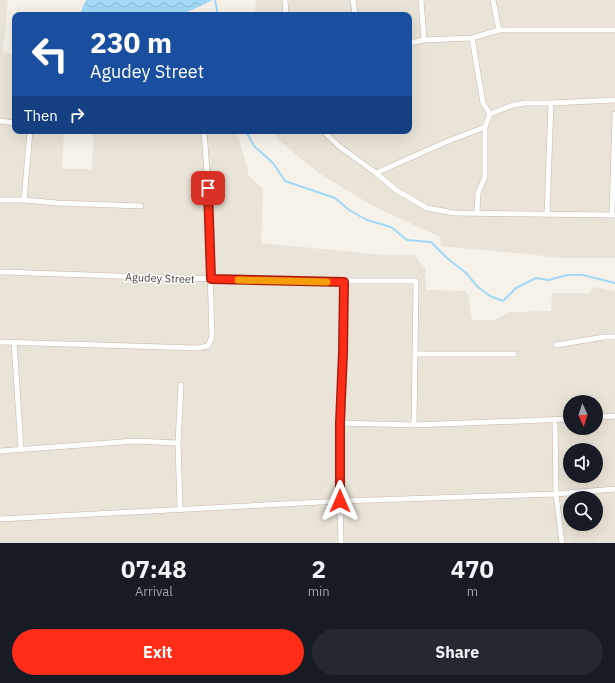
<!DOCTYPE html>
<html lang="en">
<head>
<meta charset="utf-8">
<style>
	:root { --surface:#171b24; --page:#242831; --text:#f1f3f6; --muted:#9ea1a6; --accent:#ff2d17 }
	body { margin:0; font-family:"IBM Plex Sans",sans-serif; background:var(--page); color:var(--text); height:100vh; display:flex; flex-direction:column; font-size:15px; white-space:nowrap }
	* { box-sizing:border-box; margin:0 }
	p { font-size:13px; color:var(--muted) }
	.icon { flex:none; width:22px; height:22px; fill:none; stroke:currentColor; stroke-width:2; stroke-linecap:round; stroke-linejoin:round }
	.map { position:relative; height:543px; overflow:hidden }
	.panel { display:flex; flex-direction:column; background:var(--surface); flex:1 }
	.panel>* { flex:none }
	.guide { position:absolute; left:12px; top:12px; width:400px; height:122px; border-radius:8px; box-shadow:0 4px 16px #0002; background:#1a4fa0; color:#fff; overflow:hidden }
	.needle { width:26px; rotate:177deg }
	.tools { position:absolute; left:563px; top:395px; display:grid; gap:8px }
	.tools a { display:grid; place-items:center; width:40px; height:40px; border-radius:50%; background:var(--surface); box-shadow:0 4px 16px #0002; font-size:20px }
	.pin { position:absolute; display:grid; place-items:center; width:34px; height:34px; color:#fff; margin:-17px; border-radius:8px; box-shadow:0 2px 6px #0006 }
	.me { position:absolute; width:44px; margin:-22px; rotate:0deg; stroke-linejoin:round; filter:drop-shadow(0 0 3px #0008) }
	.turn { display:flex; align-items:center; gap:14px; height:84px; padding:0 12px; font-size:18px }
	.turn .icon { width:52px; height:52px; stroke-width:2.5 }
	.turn b { display:block; font-size:28px; line-height:34px }
	.then { display:flex; align-items:center; height:38px; padding:0 12px; background:#0003; gap:8px; font-size:15px }
	.eta { display:flex; justify-content:space-evenly; align-items:center; height:68px; text-align:center }
	.eta b { font-size:24px; font-weight:700; line-height:28px }
	.button { display:flex; gap:8px; margin-top:auto; padding:8px 12px }
	.button a { flex:1; height:46px; border-radius:24px; background:var(--accent); color:#fff; font-size:16px; font-weight:700; line-height:46px; text-align:center }
	.button a+a { background:var(--page); color:var(--text) }
	.map>svg:first-child { display:block }
	.residential { fill:#eae3d7; fill-rule:evenodd }
	.water { fill:url(#water-waves) }
	.lines { fill:none; stroke-linecap:round; stroke-linejoin:round }
	.stream { stroke:#a1d9f7; stroke-width:2 }
	.minor-casing { stroke:#c2b9ab; stroke-width:6 }
	.minor { stroke:#fff; stroke-width:5 }
	.route-casing { stroke:#a61d0f; stroke-width:10 }
	.route { stroke:#ff2d17; stroke-width:7 }
	.slow { stroke:#f59e0b; stroke-width:7 }
	.labels { text-anchor:middle; dominant-baseline:central; stroke-width:3; stroke-linejoin:round; paint-order:stroke }
	.street-label { font-size:11px; fill:#4b4237; stroke:#fff }
</style>
</head>
<body>
<div class="map">
<svg width="615" height="543" viewBox="0 0 615 543">
	<defs>
		<pattern id="water-waves" width="16" height="10" patternUnits="userSpaceOnUse"><rect width="16" height="10" fill="#a1d9f7"/><path d="M0 5q4-4 8 0t8 0" fill="none" stroke="#8cbbd4"/></pattern>
	</defs>
	<rect width="100%" height="100%" fill="#f6f1e9"/>
	<path class="residential" d="M0 0H8L3 52 15 55V131H64L62 169H92L94 131H237L249 176 263 189 261 243 383 255H414L425 268 426 290 465 291 468 295 472 320H494L510 312 551 311 552 293H589L595 287 615 291V543H0ZM570 402H596V428H570ZM570 450H596V476H570ZM570 498H596V524H570Z
		M256 0H615V258H561L527 254 441 246 440 237 373 206 320 174 277 139 274 131H409V15H255Z"/>
	<path class="water" d="M86 0H212L205 4 180 15H81V11Z"/>
	<g class="lines">
		<path class="stream" d="M215 0 218 15
			M246 131 254 146 273 163 285 181 335 198 349 210 367 220 391 227 407 240 431 242 447 258 466 273 477 286 490 296 503 301 516 288 536 278 549 280 567 275H583L615 283"/>
		<defs>
			<path id="minor" d="M285 0 286 15
				M353 0 355 15
				M421 0 424 40
				M493 0 499 30
				M472 38 483 103 490 114
				M409 43 424 40 472 38 499 30H615
				M0 121 15 123
				M323 131 340 147 376 173 396 190 427 208 454 213 615 215
				M376 173 446 142 485 127
				M0 200H24L57 203 141 206
				M24 200 30 131
				M477 213 478 193 485 177V127L490 114 513 105 525 103H551L615 100
				M547 214 551 103
				M612 215 615 114
				M0 272C139 277 277 282 416 281L414 425
				M0 342 197 348 208 346 212 337 207 172 204 131
				M14 342 21 449
				M556 345 604 337H615
				M415 354H514
				M596 417 615 416
				M555 420 556 494 562 543
				M340 423 414 425 570 419
				M0 451 135 441 178 443
				M180 509 178 443 181 385
				M0 519 340 501 556 494 615 489
				M341 543C340 503 339 462 340 422 341 375 344 329 344 282"/>
		</defs>
		<use href="#minor" class="minor-casing"/>
		<use href="#minor" class="minor"/>
	</g>
	<g class="lines">
		<defs>
			<path id="route" d="M208 188 211 279 344 282 343 352 340 423V501"/>
		</defs>
		<use href="#route" class="route-casing"/>
		<use href="#route" class="route"/>
		<path class="slow" d="M238 280 327 282"/>
	</g>
	<g class="labels">
		<g class="street-label">
			<text transform="translate(160 278) rotate(2)">Agudey Street</text>
		</g>
	</g>
</svg>
<div class="tools">
<a><svg class="needle" viewBox="-14 -14 28 28"><path d="M0-13l5 13h-10z" fill="#e53935"/><path d="M0 13l5-13h-10z" fill="#9ea1a6"/></svg></a>
<a><svg class="icon" aria-label="sound" viewBox="0 0 24 24"><path d="M4 9h4l5-4v14l-5-4H4zM17 9q2 3 0 6"/></svg></a>
<a><svg class="icon" aria-label="search" viewBox="0 0 24 24"><circle cx="10" cy="10" r="6"/><path d="M15 15l6 6"/></svg></a>
</div>
<div class="pin" style="left:208px;top:188px;background:#d93025"><svg class="icon" aria-label="arrive" viewBox="0 0 24 24"><path d="M6 21V4h12l-3 4 3 4H6"/></svg></div>
<svg class="me" style="left:340px;top:501px" viewBox="-20 -20 40 40"><path d="M0-17L14 15 0 8-14 15z" fill="#ff2d17" stroke="#fff" stroke-width="4"/></svg>
<div class="guide">
<div class="turn"><svg class="icon" aria-label="left" viewBox="0 0 24 24"><path d="M17 20v-9H6M10 6l-5 5 5 5"/></svg><div><b>230 m</b>Agudey Street</div></div>
<div class="then">Then<svg class="icon" aria-label="right" viewBox="0 0 24 24"><path d="M7 20v-9h11M14 6l5 5-5 5"/></svg></div>
</div>
</div>
<section class="panel">
<div class="eta">
<div><b>07:48</b><p>Arrival</p></div>
<div><b>2</b><p>min</p></div>
<div><b>470</b><p>m</p></div>
</div>
<div class="button"><a>Exit</a><a>Share</a></div>
</section>
</body>
</html>
